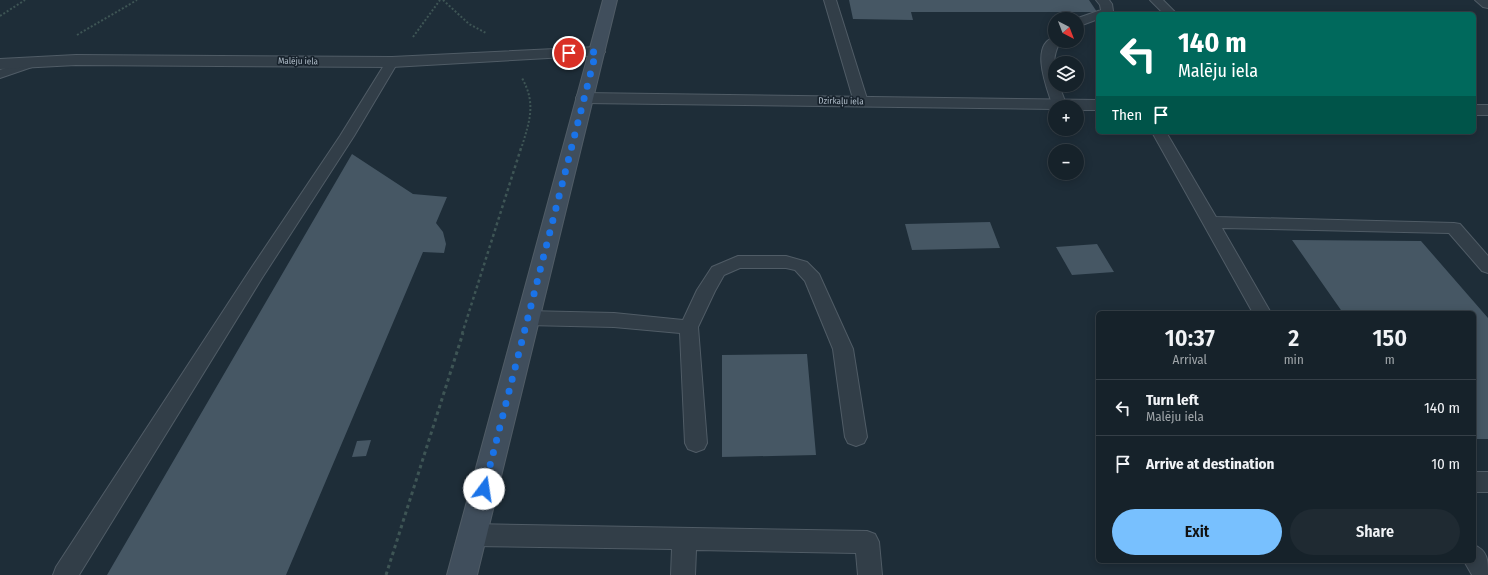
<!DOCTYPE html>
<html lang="en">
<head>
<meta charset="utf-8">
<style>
	:root { --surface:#16222a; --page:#1f2a32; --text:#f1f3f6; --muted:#9ea4a8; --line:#353f47; --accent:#78c0fe }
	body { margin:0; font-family:"Fira Sans Condensed",sans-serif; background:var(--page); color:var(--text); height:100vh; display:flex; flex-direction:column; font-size:15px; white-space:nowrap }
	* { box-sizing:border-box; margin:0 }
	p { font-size:13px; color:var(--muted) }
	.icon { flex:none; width:22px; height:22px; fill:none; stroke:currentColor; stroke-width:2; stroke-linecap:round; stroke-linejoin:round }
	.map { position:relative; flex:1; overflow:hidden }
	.details { position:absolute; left:1096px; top:311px; width:380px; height:252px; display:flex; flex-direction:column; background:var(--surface); border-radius:6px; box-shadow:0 2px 10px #0003,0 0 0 1px var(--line) }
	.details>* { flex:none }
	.banner { position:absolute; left:1096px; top:12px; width:380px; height:122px; border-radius:6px; box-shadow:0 2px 10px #0003,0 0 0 1px var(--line); background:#00695c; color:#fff; overflow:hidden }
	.needle { width:26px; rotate:138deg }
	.buttons { position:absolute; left:1048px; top:12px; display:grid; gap:8px }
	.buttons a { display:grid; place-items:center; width:36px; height:36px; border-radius:50%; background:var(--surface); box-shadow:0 2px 10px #0003,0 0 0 1px var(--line); font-size:20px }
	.pin { position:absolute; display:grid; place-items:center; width:34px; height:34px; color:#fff; margin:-17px; border:2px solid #fff; border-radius:50%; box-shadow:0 1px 4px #0007 }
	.me { position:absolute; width:44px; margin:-22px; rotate:14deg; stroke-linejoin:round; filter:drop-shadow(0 0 3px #0008) }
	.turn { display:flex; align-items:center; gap:14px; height:84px; padding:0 16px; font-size:18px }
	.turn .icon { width:52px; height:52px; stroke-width:2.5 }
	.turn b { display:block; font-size:28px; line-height:34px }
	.then { display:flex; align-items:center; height:38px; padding:0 16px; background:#0003; gap:8px; font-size:15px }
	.eta { display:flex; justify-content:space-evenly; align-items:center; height:68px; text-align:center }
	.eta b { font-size:24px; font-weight:600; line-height:28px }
	.button { display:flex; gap:8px; margin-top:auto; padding:8px 16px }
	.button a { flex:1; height:46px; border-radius:24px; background:var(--accent); color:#111; font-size:16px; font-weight:600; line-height:46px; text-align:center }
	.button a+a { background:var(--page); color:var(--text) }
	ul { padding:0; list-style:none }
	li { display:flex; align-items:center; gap:12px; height:56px; padding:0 16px; border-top:1px solid var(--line) }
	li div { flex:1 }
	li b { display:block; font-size:15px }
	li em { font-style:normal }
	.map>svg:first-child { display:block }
	.building { fill:#465764 }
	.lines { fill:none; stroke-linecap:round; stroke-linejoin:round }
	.service-casing { stroke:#505c66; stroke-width:2 }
	.minor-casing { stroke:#505c66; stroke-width:2 }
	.secondary-casing { stroke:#505c66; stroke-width:2 }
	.path-far2 { stroke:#3e5555; stroke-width:2; stroke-dasharray:2 2; stroke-linecap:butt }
	.path-far1 { stroke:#3e5555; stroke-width:2.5; stroke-dasharray:3 3; stroke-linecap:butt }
	.path { stroke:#3e5555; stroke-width:3; stroke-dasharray:3.5 3.5; stroke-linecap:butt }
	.service { fill:#323e48; fill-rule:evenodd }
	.minor { fill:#323e48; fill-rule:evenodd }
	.secondary { fill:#404e5c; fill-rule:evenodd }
	.route { stroke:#1a73e8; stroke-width:7; stroke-dasharray:0 12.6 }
	.labels { text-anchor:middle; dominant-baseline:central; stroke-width:3.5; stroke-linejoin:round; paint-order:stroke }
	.far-street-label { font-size:9px; fill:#acb9c5; stroke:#18232d }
</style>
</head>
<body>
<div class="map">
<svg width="1488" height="575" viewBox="0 0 1488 575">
	<rect width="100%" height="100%" fill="#1e2d38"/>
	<path class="building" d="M849 0H1089L1097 12H911L913 20 853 19Z
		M352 154 413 194 447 197 436 223 443 232 446 244 444 253 423 252 286 575H107Z
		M990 222 1000 248 912 250 905 224Z
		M1292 240 1421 241 1488 318V439H1474V313H1343Z
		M1097 244 1114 272 1072 275 1056 247Z
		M807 354 816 455 722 457V355Z
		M371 440 366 456 352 457 357 441Z"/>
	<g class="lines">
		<defs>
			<path id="service" d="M824 0H836L868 102 866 105 861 106 856 105 854 102Z
				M1096 0H1109L1112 4 1113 11 1111 13 1098 14V19L1077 27V19H1075L1101 10 1100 5Z
				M1150 0H1163L1177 14H1164Z
				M1055 37V41H1061C1051 56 1055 68 1055 85H1059L1066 104 1064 107H1054L1052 104C1047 88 1029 44 1055 37Z
				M392 58 397 59 398 62 354 136 262 278 79 575H53L56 567 250 270 340 136 386 62 387 59Z
				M30 59 35 60 36 63 35 66 0 78V70Z
				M1152 132H1166L1216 217 1454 223 1460 224 1488 256V273L1482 271 1449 233 1222 228 1271 313H1253Z
				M738 256H786L807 262 819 274 853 349 867 437 864 443 856 446 848 443 845 437 833 349 805 281 795 270 786 268H740L724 275 715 291 698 327 707 443 704 449 696 452 688 449 685 443 680 333 614 327 527 325 520 323 518 318 520 313 527 311 614 313 683 320 697 290 712 267Z
				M1474 472H1488V492H1474Z
				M472 524 867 531 875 534 879 542 882 575H858L856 553 696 550 695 575H671L672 549 472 546 464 543 460 535 464 527Z
				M1474 545C1488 551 1488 560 1488 575H1472L1464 561H1474Z"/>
			<path id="minor" d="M1475 0H1488V8L1483 7Z
				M597 47 602 49 605 52 602 55 392 67 76 65 0 69V59L76 55 392 57Z
				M584 93 1098 100V110H1077V107H1055V109L584 103 578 102 576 98 578 94Z
				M1474 105H1488V115H1474Z"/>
			<path id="secondary" d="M603 0H617L477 575H447Z"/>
		</defs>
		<use href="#service" class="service-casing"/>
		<use href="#minor" class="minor-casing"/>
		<use href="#secondary" class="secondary-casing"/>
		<path class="path-far2" d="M443 0 469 24 486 33
			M0 16 25 0
			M77 35 137 0
			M413 37 440 0
			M522 146C530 120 536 103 522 78"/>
		<path class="path-far1" d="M462 334 522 145"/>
		<path class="path" d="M386 575 463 333"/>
		<use href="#service" class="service"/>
		<use href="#minor" class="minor"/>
		<use href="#secondary" class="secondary"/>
	</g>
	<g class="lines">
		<path class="route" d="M484 489 596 52 569 53"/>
	</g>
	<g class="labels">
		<g class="far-street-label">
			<text transform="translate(298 61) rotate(1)">Malēju iela</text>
			<text transform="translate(841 101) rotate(1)">Dzirkaļu iela</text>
		</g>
	</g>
</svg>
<div class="buttons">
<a><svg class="needle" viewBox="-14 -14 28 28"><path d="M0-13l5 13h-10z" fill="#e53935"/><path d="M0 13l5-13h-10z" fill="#9ea4a8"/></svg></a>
<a><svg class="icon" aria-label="layers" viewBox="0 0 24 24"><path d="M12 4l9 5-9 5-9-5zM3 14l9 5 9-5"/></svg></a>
<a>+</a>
<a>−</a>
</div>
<div class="pin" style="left:569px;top:53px;background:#d93025"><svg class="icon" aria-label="arrive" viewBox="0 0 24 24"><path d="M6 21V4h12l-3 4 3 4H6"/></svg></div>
<svg class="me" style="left:484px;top:489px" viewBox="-20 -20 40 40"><circle r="19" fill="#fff"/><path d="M0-13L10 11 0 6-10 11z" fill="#1a73e8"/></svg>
<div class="banner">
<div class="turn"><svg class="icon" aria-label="left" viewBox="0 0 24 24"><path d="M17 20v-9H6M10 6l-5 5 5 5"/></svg><div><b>140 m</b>Malēju iela</div></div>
<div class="then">Then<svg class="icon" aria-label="arrive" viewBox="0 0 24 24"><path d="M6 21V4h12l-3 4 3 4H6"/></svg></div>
</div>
<section class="details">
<div class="eta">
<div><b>10:37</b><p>Arrival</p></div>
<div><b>2</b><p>min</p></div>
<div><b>150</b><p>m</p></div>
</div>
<ul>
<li><svg class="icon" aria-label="left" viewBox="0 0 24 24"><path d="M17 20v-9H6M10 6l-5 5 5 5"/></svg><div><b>Turn left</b><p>Malēju iela</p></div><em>140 m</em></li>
<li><svg class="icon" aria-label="arrive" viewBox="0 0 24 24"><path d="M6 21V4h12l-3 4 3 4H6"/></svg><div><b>Arrive at destination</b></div><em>10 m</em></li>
</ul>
<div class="button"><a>Exit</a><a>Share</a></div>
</section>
</div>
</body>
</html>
